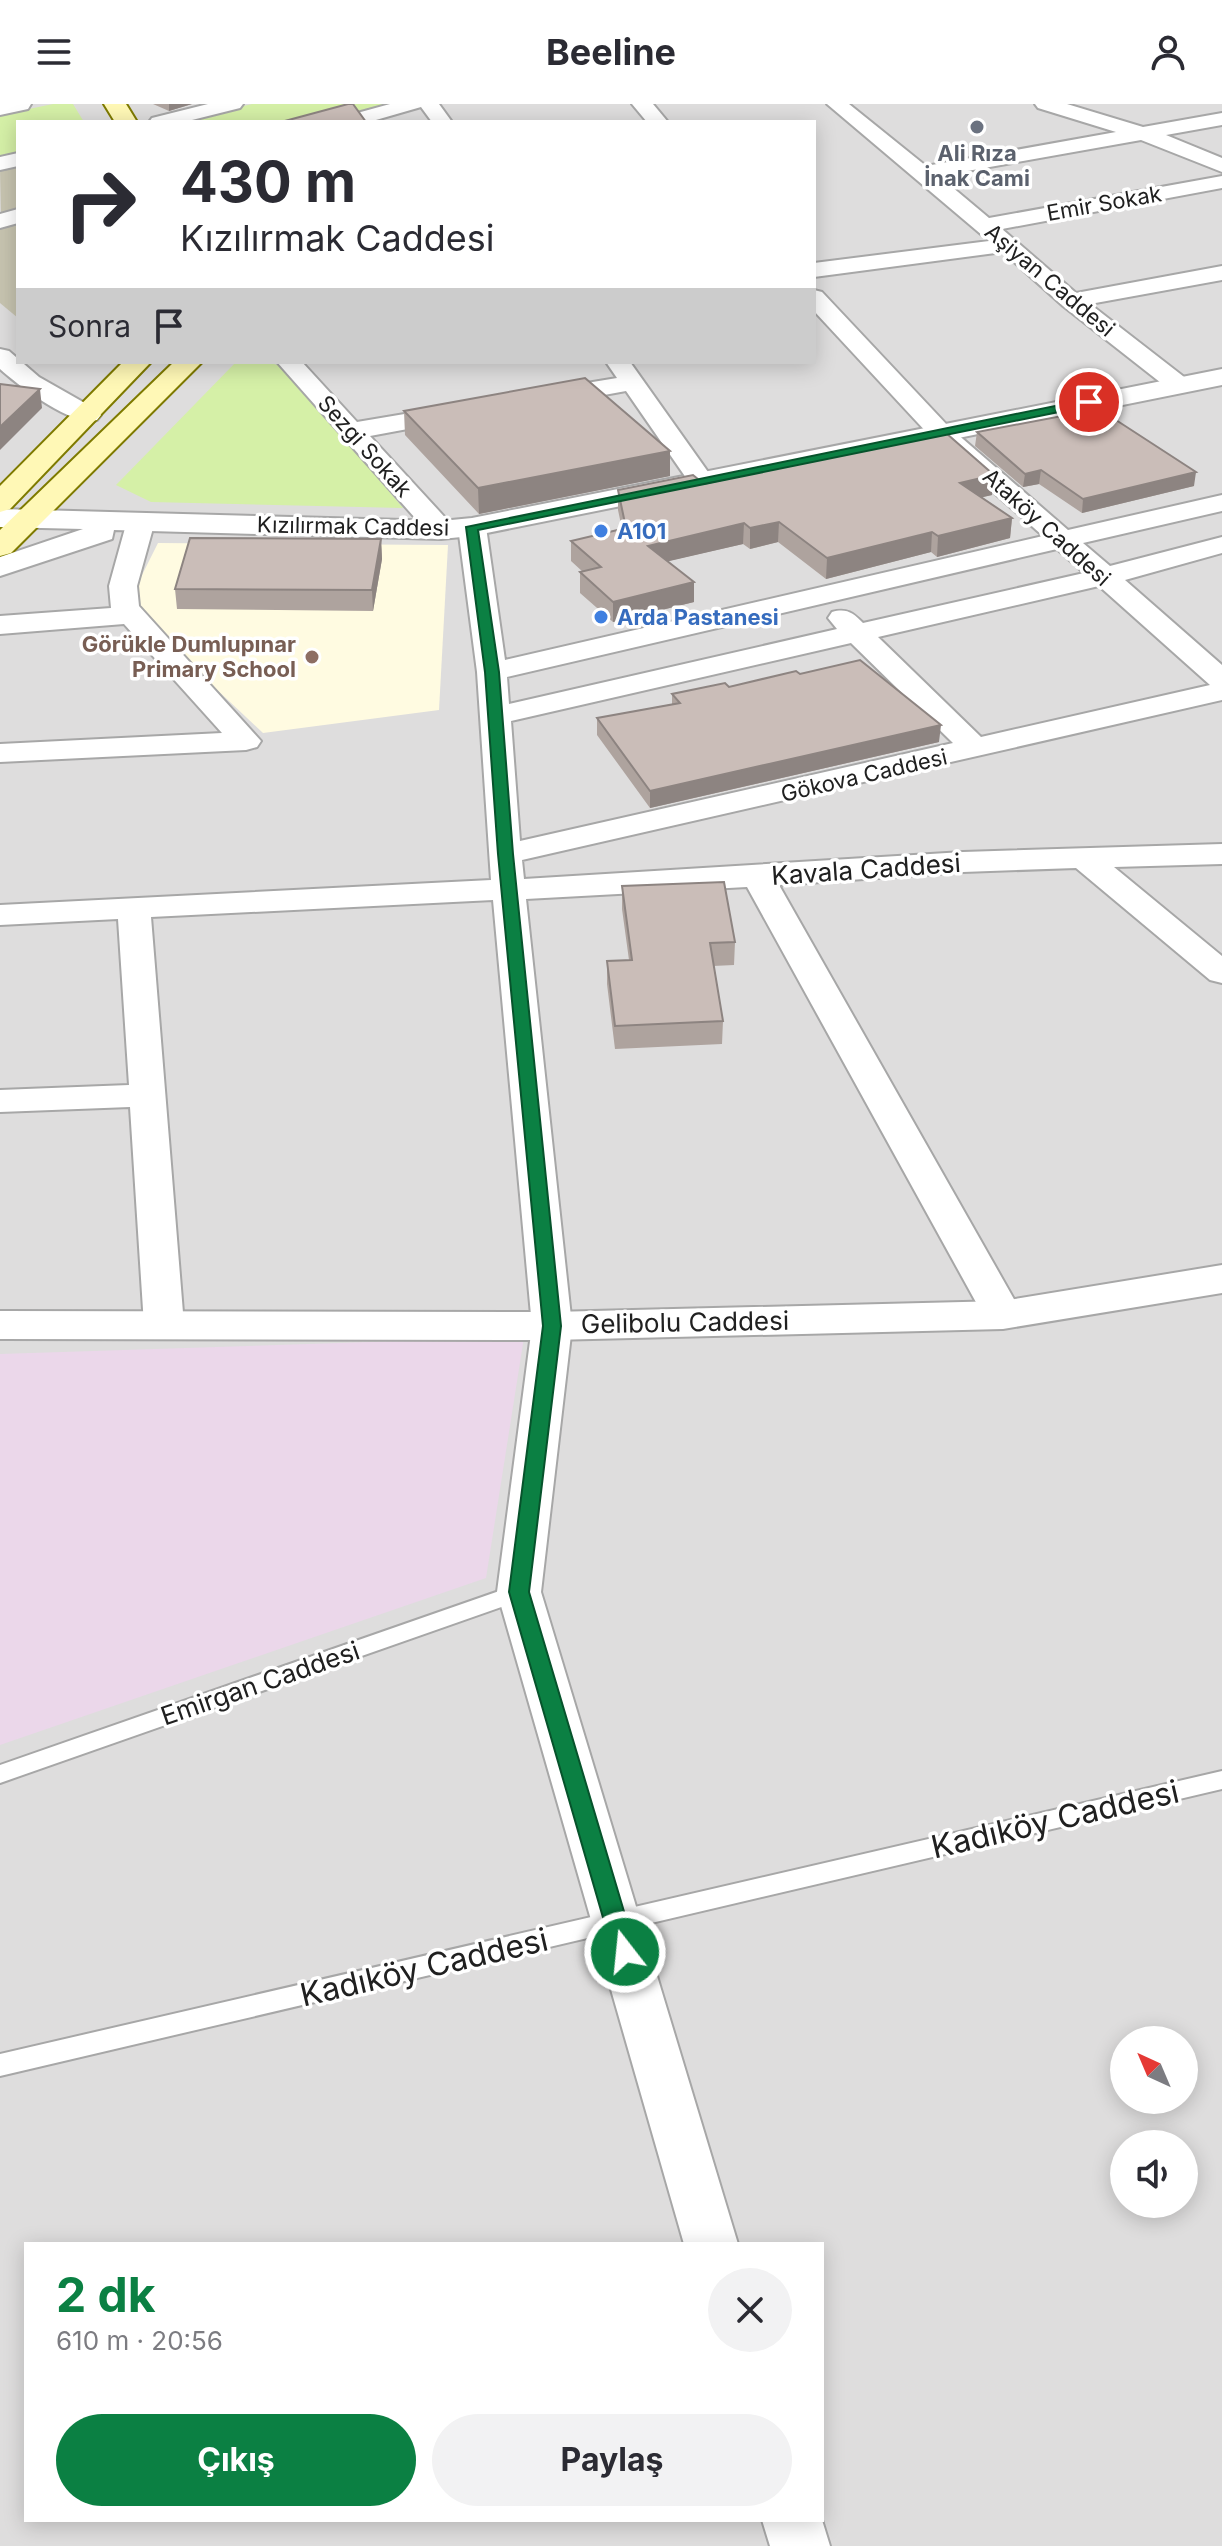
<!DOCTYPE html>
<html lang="tr">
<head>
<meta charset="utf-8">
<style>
	:root { --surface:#fff; --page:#f2f2f3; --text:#2b2b33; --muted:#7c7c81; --accent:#0b8043 }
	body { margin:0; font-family:Inter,sans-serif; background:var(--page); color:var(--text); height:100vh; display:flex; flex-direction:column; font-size:30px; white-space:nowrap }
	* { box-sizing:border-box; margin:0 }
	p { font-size:26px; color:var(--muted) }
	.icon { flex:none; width:44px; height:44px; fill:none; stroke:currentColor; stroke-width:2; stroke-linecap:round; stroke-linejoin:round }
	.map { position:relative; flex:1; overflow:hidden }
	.sheet { position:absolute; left:24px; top:2138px; width:800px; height:280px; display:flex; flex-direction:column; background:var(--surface); border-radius:0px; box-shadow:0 4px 20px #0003 }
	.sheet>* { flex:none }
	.hud { position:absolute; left:16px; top:16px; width:800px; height:244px; border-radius:0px; box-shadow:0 4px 20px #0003; background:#fff; color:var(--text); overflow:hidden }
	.needle { width:52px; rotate:316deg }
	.fabs { position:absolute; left:1110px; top:1922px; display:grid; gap:16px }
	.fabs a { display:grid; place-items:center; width:88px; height:88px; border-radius:50%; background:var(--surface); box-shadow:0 4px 20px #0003; font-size:40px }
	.pin { position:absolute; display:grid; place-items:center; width:68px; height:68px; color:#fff; margin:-34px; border:4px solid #fff; border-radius:50%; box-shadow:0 2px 8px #0007 }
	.me { position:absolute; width:88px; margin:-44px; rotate:344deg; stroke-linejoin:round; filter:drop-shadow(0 0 6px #0008) }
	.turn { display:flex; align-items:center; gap:28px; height:168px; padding:0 32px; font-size:36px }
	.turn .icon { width:104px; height:104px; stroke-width:2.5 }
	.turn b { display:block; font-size:56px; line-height:68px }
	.then { display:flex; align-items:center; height:76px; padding:0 32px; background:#0003; gap:16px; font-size:30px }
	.round { display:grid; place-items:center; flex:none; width:84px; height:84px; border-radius:42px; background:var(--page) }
	.summary { display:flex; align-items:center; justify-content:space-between; height:136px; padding:0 32px }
	h1 { font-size:48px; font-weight:700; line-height:60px; color:var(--accent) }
	.primary-button { display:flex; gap:16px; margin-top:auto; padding:16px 32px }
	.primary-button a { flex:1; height:92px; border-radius:48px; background:var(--accent); color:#fff; font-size:32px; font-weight:700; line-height:92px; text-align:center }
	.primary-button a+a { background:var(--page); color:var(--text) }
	header { display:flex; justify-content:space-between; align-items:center; height:104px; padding:0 32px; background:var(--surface); font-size:36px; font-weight:700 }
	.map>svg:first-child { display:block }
	.residential { fill:#dedddd; fill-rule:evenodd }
	.industrial { fill:#ebd7ea }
	.education { fill:#fffbe1 }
	.construction { fill:#c7c4b0 }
	.grass { fill:#d5f0a7 }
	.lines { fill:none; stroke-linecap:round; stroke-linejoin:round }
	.service-casing { stroke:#a7a7a7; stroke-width:4 }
	.minor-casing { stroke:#a7a7a7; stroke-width:4 }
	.tertiary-casing { stroke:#a7a7a7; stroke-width:4 }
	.secondary-casing { stroke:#7e7a00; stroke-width:4 }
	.service { fill:#fff; fill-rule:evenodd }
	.minor { fill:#fff; fill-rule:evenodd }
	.tertiary { fill:#fff; fill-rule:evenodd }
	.secondary { fill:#fff8b6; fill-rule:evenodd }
	.wall { fill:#aea39e }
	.shaded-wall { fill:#8d8481 }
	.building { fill:#cabdb8; stroke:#8d8481; stroke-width:2 }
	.route { fill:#0b8043; stroke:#07532c; stroke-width:2 }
	.worship-dot { fill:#6b7280; stroke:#fff; stroke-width:3 }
	.shop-dot { fill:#3f7fe0; stroke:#fff; stroke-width:3 }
	.education-dot { fill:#8d6e63; stroke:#fff; stroke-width:3 }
	.labels { text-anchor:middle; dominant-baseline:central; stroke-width:7; stroke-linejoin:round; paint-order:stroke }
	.far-worship-label { font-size:22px; font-weight:bold; fill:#5b616d; stroke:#fff }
	.far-street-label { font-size:22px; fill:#202020; stroke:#fff }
	.far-shop-label { font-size:22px; font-weight:bold; fill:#366cbe; stroke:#fff; text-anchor:start }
	.far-education-label { font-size:22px; font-weight:bold; fill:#785e54; stroke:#fff; text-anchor:end }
	.street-label { font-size:26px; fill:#202020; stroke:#fff }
	.near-street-label { font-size:32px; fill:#202020; stroke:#fff }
</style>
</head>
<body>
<header><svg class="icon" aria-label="menu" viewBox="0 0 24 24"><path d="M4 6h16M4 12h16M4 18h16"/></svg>Beeline<svg class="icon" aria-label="person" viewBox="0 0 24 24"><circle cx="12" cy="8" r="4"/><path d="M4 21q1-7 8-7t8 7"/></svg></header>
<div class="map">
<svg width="1222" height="2442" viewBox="0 0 1222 2442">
	<rect width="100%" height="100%" fill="#f1ece5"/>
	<path class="residential" d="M0 0H1222V2442H0ZM18 18H814V258H18ZM1124 1936H1184V1996H1124ZM1124 2040H1184V2100H1124ZM26 2140H822V2416H26Z"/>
	<path class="industrial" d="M524 1233 486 1474 0 1641V1250Z"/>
	<path class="education" d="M158 439 448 441 439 606 263 629 127 501Z"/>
	<path class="construction" d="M18 61V108L1 113 0 66Z
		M18 118V214L0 199V123Z"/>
	<path class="grass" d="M53 0H73L84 18H18V49L0 53V11Z
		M252 0H398L330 18H178Z
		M236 258H266L285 263 403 404 151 398 116 381Z"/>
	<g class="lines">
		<defs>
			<path id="service" d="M519 1480 527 1482 530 1488 527 1494 0 1679V1661Z
				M1222 1667V1685L0 1972V1950Z"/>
			<path id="minor" d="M208 0H243L240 4 184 18H149L152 14Z
				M390 0H439L452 18H432L421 3 369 18H336L339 14Z
				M632 0H653L668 18H647Z
				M827 0H849L926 62 1116 28 1038 4 1035 0H1067L1143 23 1222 9V21L1166 31 1222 54V68L1141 36 939 72 989 114 1222 72V84L1002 125 1076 189 1222 162V176L1090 200 1188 276 1191 281 1188 286H1170L1063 202 1003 148 814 173V159L989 137Z
				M18 49V62L0 66V53Z
				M18 105V119L0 124V110Z
				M814 186 822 188 948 322 1068 426 1222 391V407L1083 439 1110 462 1222 433V449L1125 476 1222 561V596L522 756 524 775 963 748 1222 740V760L1114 763 1222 852V879L1210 876 1076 764 963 768 779 781 1023 1211 1017 1220 1003 1224 989 1220 983 1211 747 783 526 795 572 1222 541 1488 738 2140H684L497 1488 532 1222 493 796 151 813 184 1221 178 1230 164 1234 150 1230 144 1221 130 1003 0 1008V986L129 981 118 815 0 821V801L491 776 477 568 458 423 462 417H482L486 423 505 556 1043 432 930 332 814 207ZM1057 445 1084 469 863 519C853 509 847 504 832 508L828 514 837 525 509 600 507 573ZM1099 482 1210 581 981 633 878 533ZM851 539 953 639 520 737 511 617Z
				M0 245 9 247 39 273 97 306 101 311 97 316C72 323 19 282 0 265Z
				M277 258H302L357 318 458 301 467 304 471 309 467 314 370 332 451 420 455 426 451 432H431Z
				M606 258H630L713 375 709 381H691L626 287 544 302 531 294 544 286 617 274Z
				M141 409 151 411 155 417 137 482 139 502 261 637 257 643 246 646 0 658V640L222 629 124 520 0 530V512L111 504 109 482 127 417 131 411Z
				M762 2416H822L830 2442H770Z"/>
			<path id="tertiary" d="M0 0H31L28 5 0 11Z
				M1222 265V281L472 432 441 435 114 426 112 435 0 472V453L83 425 0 423V405L441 417 472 414Z
				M1222 1161V1189L1003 1225 552 1236 0 1235V1207L552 1208 1003 1197Z"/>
			<path id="secondary" d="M104 0H126L137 18H115Z
				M123 258H151L10 405 0 408V382Z
				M174 258H202L11 449 0 452V426Z"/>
		</defs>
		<use href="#service" class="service-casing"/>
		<use href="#minor" class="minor-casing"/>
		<use href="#tertiary" class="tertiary-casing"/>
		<use href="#secondary" class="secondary-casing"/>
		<use href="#service" class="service"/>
		<use href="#minor" class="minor"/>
		<use href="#tertiary" class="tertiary"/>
		<use href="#secondary" class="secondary"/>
	</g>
	<path class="wall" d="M153 0H192L169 7Z
		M404 307 670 347V372L479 410 405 331Z
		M977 328 1194 382 1082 409 1039 380 1023 383 975 342Z
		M994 371 992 391 982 393 1012 414 1010 434 937 453 931 448 826 475 778 438 750 445 743 440 668 457 694 478V498L613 518 580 489V468H583L571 457V437L622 425 618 406V386L704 380Z
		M381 435 382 455 373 507 177 505 175 485Z
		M800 570 939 638 650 704 597 631V614L672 600V590L729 583Z
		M622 782 735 838 734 861 713 862 723 917 722 940 615 945 607 880V857L629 856 622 805Z"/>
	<path class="shaded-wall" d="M169 0H192L169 7Z
		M40 285 42 304 0 346V323Z
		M670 347V372L479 410 478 384Z
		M1041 366 1039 380 1023 383 1025 370Z
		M1196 368 1194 382 1082 409 1083 395Z
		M994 371 992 391 958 399 960 379Z
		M1012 414 1010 434 937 453 938 432Z
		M779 418 778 438 750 445V424Z
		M744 419 743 440 648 462V442Z
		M932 428 931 448 826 475 827 454Z
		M381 435 382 455 373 507 372 486Z
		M694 478V498L613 518V498Z
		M941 621 939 638 650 704V687Z"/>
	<path class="building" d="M348 0H353L366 18H281Z
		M585 274 670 347 478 384 404 307Z
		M0 280 40 285 0 323Z
		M1099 305 1196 368 1083 395 1041 366 1025 370 977 328Z
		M946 329 994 371 960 379 1012 414 938 432 932 428 827 454 779 418 750 424 744 419 648 442 694 478 613 498 580 468 601 463 571 437 626 424 618 386 693 371 704 380 922 331Z
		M190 434 381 435 372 486 175 485Z
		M860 556 941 621 650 687 597 614 680 599 672 590 725 579 729 583 796 567 800 570Z
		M724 778 735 838 710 839 723 917 615 922 607 857 632 856 622 782Z"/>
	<path class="route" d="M1089 295 1093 301 478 426 499 568 513 750 561 1222 529 1488 636 1848 633 1855H617L613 1848 509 1488 543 1222 498 750 485 568 466 423Z"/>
	<circle class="worship-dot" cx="977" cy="23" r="8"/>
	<g class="shop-dot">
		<circle cx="601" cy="427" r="8"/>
		<circle cx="601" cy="513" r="8"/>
	</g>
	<circle class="education-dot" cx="312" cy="553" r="8"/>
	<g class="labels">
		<g class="far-worship-label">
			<text x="977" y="49">Ali Rıza<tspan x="977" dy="25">İnak Cami</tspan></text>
		</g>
		<g class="far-street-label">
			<text transform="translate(1104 99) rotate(-10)">Emir Sokak</text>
			<text transform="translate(1050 176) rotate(40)">Aşiyan Caddesi</text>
			<text transform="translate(365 342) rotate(48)">Sezgi Sokak</text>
			<text transform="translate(353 422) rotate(1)">Kızılırmak Caddesi</text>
			<text transform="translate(1047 423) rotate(42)">Ataköy Caddesi</text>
			<text transform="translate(864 671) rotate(-13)">Gökova Caddesi</text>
		</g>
		<g class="far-shop-label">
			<text x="617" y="427">A101</text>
			<text x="617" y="513">Arda Pastanesi</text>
		</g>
		<g class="far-education-label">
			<text x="296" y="540">Görükle Dumlupınar<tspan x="296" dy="25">Primary School</tspan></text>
		</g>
		<g class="street-label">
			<text transform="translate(866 765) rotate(-4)">Kavala Caddesi</text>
			<text transform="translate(685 1218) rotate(-1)">Gelibolu Caddesi</text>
			<text transform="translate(260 1579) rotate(-19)">Emirgan Caddesi</text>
		</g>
		<g class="near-street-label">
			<text transform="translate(1055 1715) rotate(-13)">Kadıköy Caddesi</text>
			<text transform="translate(424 1863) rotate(-13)">Kadıköy Caddesi</text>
		</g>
	</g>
</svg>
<div class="fabs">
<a><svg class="needle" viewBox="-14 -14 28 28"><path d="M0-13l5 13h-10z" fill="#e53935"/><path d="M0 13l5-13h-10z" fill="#7c7c81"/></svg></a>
<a><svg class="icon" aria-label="sound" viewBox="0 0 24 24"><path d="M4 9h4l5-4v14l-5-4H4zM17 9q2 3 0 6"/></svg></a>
</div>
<div class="pin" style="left:1089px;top:298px;background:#d93025"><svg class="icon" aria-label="arrive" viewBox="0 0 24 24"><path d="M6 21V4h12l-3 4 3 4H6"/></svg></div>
<svg class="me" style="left:625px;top:1848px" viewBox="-20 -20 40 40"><circle r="17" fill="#0b8043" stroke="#fff" stroke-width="3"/><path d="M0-11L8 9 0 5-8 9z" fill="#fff"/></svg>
<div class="hud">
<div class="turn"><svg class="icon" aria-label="right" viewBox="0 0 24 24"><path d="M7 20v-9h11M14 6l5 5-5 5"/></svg><div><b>430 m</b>Kızılırmak Caddesi</div></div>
<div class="then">Sonra<svg class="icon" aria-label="arrive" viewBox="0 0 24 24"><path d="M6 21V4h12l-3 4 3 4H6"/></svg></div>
</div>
<section class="sheet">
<div class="summary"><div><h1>2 dk</h1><p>610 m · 20:56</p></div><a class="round"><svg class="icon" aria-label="close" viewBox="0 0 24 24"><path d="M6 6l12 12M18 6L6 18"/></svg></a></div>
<div class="primary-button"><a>Çıkış</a><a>Paylaş</a></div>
</section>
</div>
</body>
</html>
